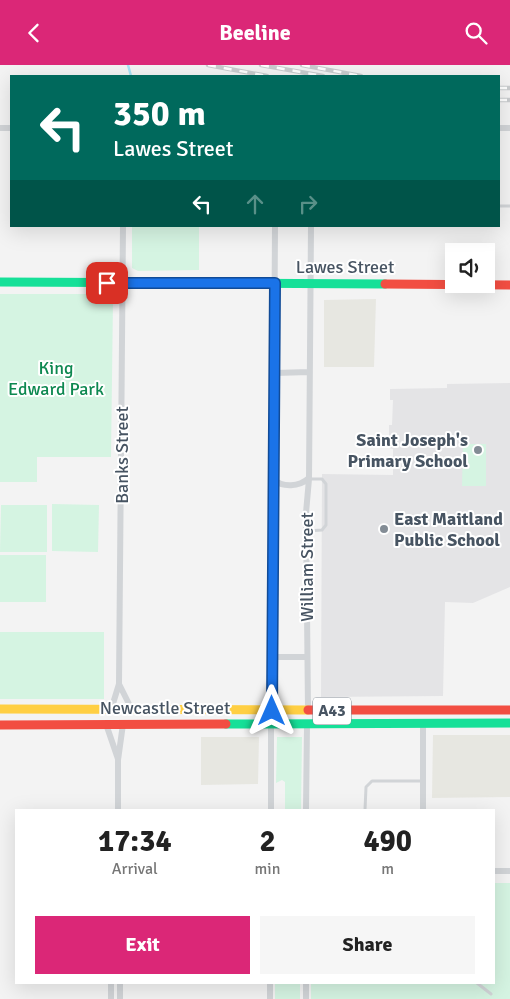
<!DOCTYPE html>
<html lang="en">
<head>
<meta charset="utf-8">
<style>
	:root { --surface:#fff; --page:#f6f6f6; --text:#222; --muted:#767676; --accent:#db2777 }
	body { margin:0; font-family:Signika,sans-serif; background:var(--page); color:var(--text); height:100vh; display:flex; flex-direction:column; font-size:19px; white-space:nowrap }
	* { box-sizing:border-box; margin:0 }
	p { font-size:16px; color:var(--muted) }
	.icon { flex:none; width:28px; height:28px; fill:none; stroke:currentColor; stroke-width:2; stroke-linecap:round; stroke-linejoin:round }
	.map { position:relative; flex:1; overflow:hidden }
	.details { position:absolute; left:15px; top:744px; width:480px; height:175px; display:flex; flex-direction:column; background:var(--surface); border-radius:0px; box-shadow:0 5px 20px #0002 }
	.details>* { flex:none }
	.hud { position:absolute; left:10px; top:10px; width:490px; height:152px; border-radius:0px; box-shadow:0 5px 20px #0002; background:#00695c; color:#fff; overflow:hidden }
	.tools { position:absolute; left:445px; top:178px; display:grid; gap:10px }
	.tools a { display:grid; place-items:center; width:50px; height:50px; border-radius:0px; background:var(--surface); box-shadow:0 5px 20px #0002; font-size:25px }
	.pin { position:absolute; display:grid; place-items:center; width:42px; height:42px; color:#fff; margin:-21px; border-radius:10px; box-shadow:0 2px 8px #0006 }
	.me { position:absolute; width:55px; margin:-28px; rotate:0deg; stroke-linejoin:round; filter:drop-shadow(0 0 4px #0008) }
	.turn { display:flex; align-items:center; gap:18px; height:105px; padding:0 20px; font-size:22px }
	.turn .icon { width:65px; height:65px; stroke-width:2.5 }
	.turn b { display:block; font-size:35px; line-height:42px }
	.lanes { display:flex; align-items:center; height:48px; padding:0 20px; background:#0003; justify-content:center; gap:25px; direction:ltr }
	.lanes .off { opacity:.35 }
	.eta { display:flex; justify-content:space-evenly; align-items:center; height:85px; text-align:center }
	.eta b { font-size:30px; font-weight:800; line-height:35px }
	.action { display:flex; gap:10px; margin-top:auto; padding:10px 20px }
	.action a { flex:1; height:58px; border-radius:0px; background:var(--accent); color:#fff; font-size:20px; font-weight:800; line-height:58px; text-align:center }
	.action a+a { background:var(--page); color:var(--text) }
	header { display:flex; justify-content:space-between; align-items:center; height:65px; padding:0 20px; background:var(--accent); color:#fff; font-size:22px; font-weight:800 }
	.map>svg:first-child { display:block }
	.commercial { fill:#e7e7e1 }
	.education { fill:#e4e4e6 }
	.green { fill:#d5f4e2 }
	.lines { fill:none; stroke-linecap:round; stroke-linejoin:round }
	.stream { stroke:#a7e2f5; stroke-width:2.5 }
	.lane { stroke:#d1d4d7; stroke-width:3 }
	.street { stroke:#d1d4d7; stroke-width:6 }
	.fast { stroke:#16e098; stroke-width:9 }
	.slow { stroke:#ffcf43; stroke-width:9 }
	.jam { stroke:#f24e42; stroke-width:9 }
	.rail-casing { stroke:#c9ccce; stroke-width:4.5 }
	.rail { stroke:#fff; stroke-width:2.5; stroke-dasharray:8; stroke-linecap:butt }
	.route-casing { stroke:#114b97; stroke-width:12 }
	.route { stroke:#1a73e8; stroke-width:9 }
	.poi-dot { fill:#838c95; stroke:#fff; stroke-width:2 }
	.labels { text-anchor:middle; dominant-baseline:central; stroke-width:4; stroke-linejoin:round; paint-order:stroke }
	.shield { fill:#fff; stroke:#7e8791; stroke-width:1 }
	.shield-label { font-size:16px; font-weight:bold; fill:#475462 }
	.street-label { font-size:18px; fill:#475462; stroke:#fff }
	.park-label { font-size:18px; fill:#0d8850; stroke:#fff }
	.poi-label { font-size:18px; font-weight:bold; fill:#475462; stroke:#fff; text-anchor:end }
</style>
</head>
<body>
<header><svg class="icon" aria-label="back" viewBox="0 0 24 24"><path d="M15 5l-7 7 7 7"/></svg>Beeline<svg class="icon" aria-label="search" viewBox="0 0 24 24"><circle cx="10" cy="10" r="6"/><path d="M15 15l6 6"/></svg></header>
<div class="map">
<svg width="510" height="934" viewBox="0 0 510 934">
	<rect width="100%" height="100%" fill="#f3f3f3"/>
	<path class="commercial" d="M376 234 374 302H324V235Z
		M433 670H510V732L432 733Z
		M201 672H259L258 719 201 720Z"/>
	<path class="education" d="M510 318V522L473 538 445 537 443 631 321 632 322 409 393 410V384L389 383V360H392L393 335H390V324L447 323V319Z"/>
	<path class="green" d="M132 161H199V205L138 206 132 203Z
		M0 229H107L113 234 111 392H37V417H0Z
		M463 379H486V421H462Z
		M52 439 99 440 98 487 52 486Z
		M1 440H47V487H0Z
		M0 490H46V537H0Z
		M0 567H104V634H0Z
		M277 672H302L301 745H285V717L282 715 276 718Z
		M494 818H510V934H311V918H494Z
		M275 918H300V934H275Z"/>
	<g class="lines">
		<path class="stream" d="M128 0 131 11"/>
		<path class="lane" d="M499 141H510
			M307 466 322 465 326 460V419L322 414H310
			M365 745 366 722 372 716H422
			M477 918 491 929"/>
		<path class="street" d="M0 63H11
			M499 63H510
			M275 308 309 307
			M273 414C283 423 299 422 309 413
			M272 592H306
			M119 619 132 645
			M111 645 119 619 123 161
			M272 645 275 161
			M308 645 306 448 309 414 311 161
			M423 658V745
			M106 659 118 694
			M118 745V695L123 659
			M271 745V659
			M306 745 307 659
			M494 806H510
			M111 934V918
			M120 934V918
			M270 934V918
			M306 934V918"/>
		<path class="fast" d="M0 217 385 219
			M226 659 510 658"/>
		<path class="slow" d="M0 644 308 645"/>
		<path class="jam" d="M385 219 510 220
			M308 645H510
			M0 660 226 659"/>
		<defs>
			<path id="rail" d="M208 0 267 11
				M261 0 323 11
				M302 0 361 11
				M499 23H510
				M499 35H510"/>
		</defs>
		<use href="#rail" class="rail-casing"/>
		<use href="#rail" class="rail"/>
	</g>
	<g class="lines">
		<defs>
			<path id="route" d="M107 218H275L272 646"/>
		</defs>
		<use href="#route" class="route-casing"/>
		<use href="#route" class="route"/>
	</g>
	<g class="poi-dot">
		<circle cx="478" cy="385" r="5"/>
		<circle cx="384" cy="464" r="5"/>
	</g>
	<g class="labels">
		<rect class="shield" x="313" y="632.5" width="38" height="27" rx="4"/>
		<g class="shield-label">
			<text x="332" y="646">A43</text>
		</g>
		<g class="street-label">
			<text x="345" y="202">Lawes Street</text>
			<text transform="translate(122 390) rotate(-90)">Banks Street</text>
			<text transform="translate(307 502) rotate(-90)">William Street</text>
			<text x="165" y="643">Newcastle Street</text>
		</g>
		<g class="park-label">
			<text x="56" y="303">King<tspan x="56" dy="21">Edward Park</tspan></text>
		</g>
		<g class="poi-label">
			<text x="468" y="375">Saint Joseph's<tspan x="468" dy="21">Primary School</tspan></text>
			<text x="394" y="454" text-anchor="start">East Maitland<tspan x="394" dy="21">Public School</tspan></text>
		</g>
	</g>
</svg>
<div class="tools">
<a><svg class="icon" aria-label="sound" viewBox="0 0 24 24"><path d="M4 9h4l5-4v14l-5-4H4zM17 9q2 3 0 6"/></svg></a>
</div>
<div class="pin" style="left:107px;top:218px;background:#d93025"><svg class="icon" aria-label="arrive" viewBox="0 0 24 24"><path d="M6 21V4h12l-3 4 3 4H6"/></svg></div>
<svg class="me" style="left:272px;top:646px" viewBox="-20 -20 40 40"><path d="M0-17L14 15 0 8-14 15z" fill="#1a73e8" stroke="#fff" stroke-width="4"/></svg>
<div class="hud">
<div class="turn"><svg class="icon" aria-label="left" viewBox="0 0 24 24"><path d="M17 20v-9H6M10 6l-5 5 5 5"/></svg><div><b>350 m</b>Lawes Street</div></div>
<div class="lanes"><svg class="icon" aria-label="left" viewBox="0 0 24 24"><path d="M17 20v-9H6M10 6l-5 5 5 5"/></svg><svg class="icon off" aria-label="ahead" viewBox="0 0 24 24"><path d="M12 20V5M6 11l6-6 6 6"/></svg><svg class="icon off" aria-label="right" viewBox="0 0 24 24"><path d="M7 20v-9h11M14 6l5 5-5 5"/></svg></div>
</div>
<section class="details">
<div class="eta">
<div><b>17:34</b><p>Arrival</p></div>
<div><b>2</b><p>min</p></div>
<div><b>490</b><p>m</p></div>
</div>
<div class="action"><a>Exit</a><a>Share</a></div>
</section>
</div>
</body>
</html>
